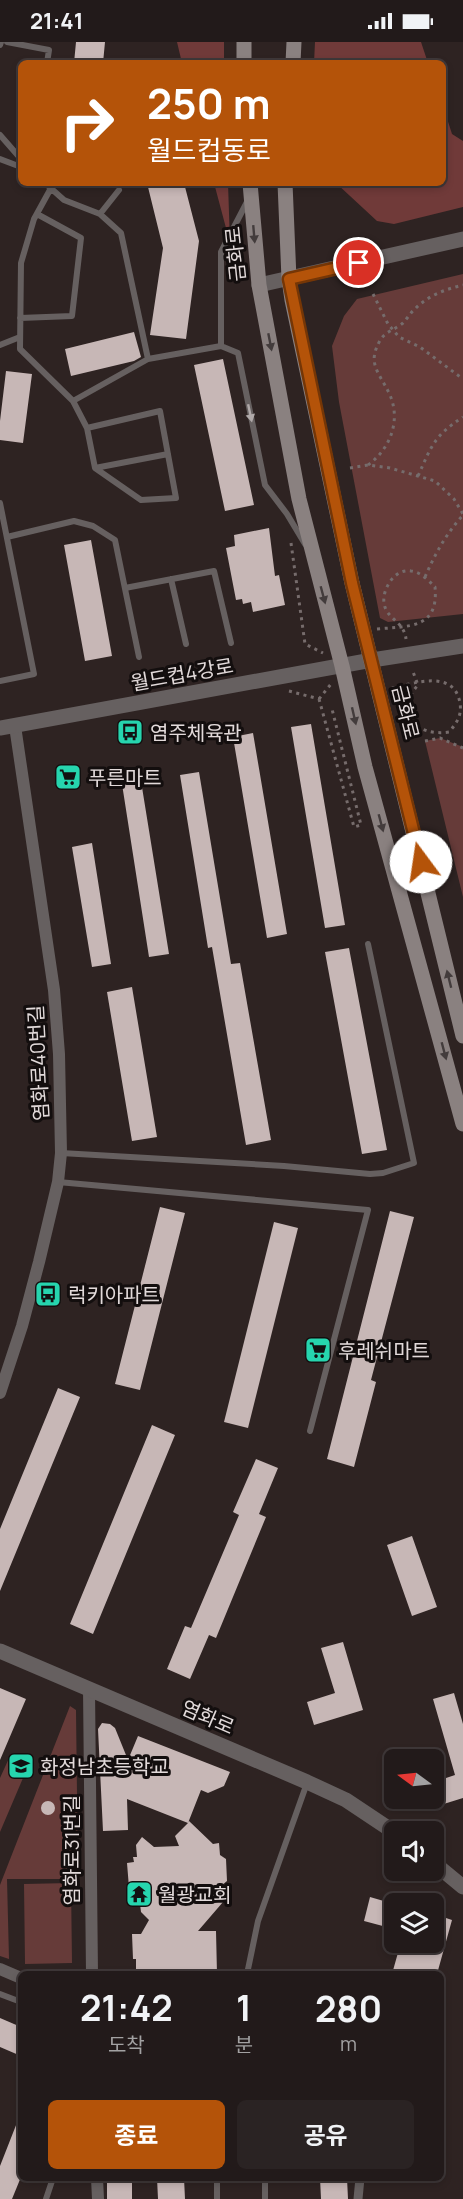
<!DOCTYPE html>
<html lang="ko">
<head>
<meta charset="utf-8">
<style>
	:root { --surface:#221a1a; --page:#2a2323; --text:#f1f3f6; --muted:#a2a1a2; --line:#3f3839; --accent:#b45309 }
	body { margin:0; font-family:Manrope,"Noto Sans KR",sans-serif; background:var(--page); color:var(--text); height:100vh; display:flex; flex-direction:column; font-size:22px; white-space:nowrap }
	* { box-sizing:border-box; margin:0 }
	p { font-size:20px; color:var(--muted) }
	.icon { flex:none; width:33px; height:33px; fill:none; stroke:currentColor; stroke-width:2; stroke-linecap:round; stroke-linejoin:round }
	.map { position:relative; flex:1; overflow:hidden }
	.panel { position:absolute; left:18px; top:1929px; width:426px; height:210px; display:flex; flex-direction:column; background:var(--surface); border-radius:9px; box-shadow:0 3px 9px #0003,0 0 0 2px var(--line) }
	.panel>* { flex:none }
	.hud { position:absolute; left:18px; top:18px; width:428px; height:126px; border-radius:9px; box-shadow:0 3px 9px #0003,0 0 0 2px var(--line); background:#b45309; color:#fff; overflow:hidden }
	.needle { width:39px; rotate:285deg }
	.buttons { position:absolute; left:384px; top:1707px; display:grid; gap:12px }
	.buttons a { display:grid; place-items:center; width:60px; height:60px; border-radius:9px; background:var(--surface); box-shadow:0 3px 9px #0003,0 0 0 2px var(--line); font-size:30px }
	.pin { position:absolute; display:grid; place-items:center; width:51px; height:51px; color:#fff; margin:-26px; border:3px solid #fff; border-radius:50%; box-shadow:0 2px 6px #0007 }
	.me { position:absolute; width:66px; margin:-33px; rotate:346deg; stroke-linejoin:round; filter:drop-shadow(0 0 4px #0008) }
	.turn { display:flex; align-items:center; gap:21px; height:126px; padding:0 30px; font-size:27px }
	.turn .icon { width:78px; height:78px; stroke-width:2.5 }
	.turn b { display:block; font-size:42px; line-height:51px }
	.eta { display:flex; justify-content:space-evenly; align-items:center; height:102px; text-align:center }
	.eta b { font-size:36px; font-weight:700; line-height:42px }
	.primary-button { display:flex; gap:12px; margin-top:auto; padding:12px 30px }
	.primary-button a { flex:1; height:69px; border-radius:9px; background:var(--accent); color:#fff; font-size:24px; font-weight:700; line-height:69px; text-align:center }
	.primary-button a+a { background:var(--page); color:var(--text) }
	.status { display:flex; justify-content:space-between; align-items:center; height:42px; padding:0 30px; background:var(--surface); direction:ltr }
	.status svg { height:16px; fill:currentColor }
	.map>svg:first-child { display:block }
	.green { fill:#663b39 }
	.forest { fill:#703a39 }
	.building { fill:#c7b7b6 }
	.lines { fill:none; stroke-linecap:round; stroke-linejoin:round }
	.path { stroke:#766c6c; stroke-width:3; stroke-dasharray:3 4.5; stroke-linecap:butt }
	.service { stroke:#666060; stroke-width:6 }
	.pedestrian { stroke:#666060; stroke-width:9 }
	.minor { stroke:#666060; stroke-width:12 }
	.tertiary { stroke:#666060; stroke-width:15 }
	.secondary { stroke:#8a8180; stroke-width:15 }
	.oneway { fill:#433c3c }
	.oneway2 { fill:#b0a9a9 }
	.route-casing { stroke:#753606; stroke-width:15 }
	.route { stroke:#b45309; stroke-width:10 }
	.labels { text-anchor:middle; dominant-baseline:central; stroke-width:6; stroke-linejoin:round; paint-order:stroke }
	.street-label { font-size:20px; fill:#e2dada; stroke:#130e0e }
	.poi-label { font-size:20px; fill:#e2dada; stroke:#130e0e; text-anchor:start }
</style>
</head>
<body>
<div class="status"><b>21:41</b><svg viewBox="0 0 49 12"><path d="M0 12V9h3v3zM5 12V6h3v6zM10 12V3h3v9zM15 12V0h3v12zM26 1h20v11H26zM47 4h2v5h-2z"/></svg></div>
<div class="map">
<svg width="463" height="2157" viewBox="0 0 463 2157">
	<rect width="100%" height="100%" fill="#2e2322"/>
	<path class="green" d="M463 232V572L388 580 380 576 339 360 332 304 344 274 357 257Z
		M440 696 463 705V855L425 699Z
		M70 1664 76 1668 78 1837H7L9 1917 0 1914V1843Z
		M10 1714 29 1722 0 1790V1736Z
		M71 1841 72 1921 25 1922 24 1842Z"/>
	<path class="forest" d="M177 0H224V21H182Z
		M315 0H421L428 21H314Z
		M443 64 452 92 463 99V165L394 182 377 179 336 141H442Z
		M214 141H228L230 201Z"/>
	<path class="building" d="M76 0H105L103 21H74Z
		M147 141H184L199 199 186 297 150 293 163 206Z
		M134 290 141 315 134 319 71 334 65 307Z
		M223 317 254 463 225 469 194 323Z
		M6 329 32 332 23 401 0 398V379Z
		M269 486 275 534 279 533 285 563 253 570 251 560 243 562 242 557 236 558 226 506 235 504 234 493Z
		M91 498 112 614 85 619 64 503Z
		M311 682 345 883 325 886 291 685Z
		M253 691 287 892 267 896 233 695Z
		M199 730 231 922 240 921 271 1098 246 1103 212 905 208 906 180 733Z
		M141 739 169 912 149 915 122 742Z
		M92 801 111 922 92 925 72 805Z
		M349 906 387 1108 362 1112 325 910Z
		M132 945 157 1095 132 1099 107 950Z
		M160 1165 185 1171 140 1348 115 1342Z
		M390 1169 414 1175 371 1338 376 1340 354 1425 327 1417Z
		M274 1180 298 1186 248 1386 224 1380Z
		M58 1346 80 1355 0 1549V1487Z
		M152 1383 175 1393 93 1592 70 1582Z
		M256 1417 278 1426 259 1472 266 1475 216 1596 209 1593 190 1637 167 1627 185 1584 191 1586 239 1473 233 1470Z
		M412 1494 437 1565 412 1574 387 1503Z
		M343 1600 363 1668 314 1683 307 1660 335 1651 321 1606Z
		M0 1646 26 1657 0 1718Z
		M454 1651 463 1682V1756L434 1765V1740L455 1733 433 1657Z
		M102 1681 110 1682 115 1686 128 1718 138 1694 230 1730 224 1744 208 1751 201 1748 188 1781 189 1779 213 1802 219 1801 220 1813 226 1817 227 1839 221 1844 223 1860 198 1889H216L217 1932H136V1917H133L132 1892H141L149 1878 141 1870 140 1862H135L134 1857 130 1858 127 1821 134 1820 133 1815H137L136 1803 142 1795 154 1805 179 1804 175 1794 188 1781 127 1757 128 1788 103 1789 98 1687Z
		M41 1766a7 7 0 1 1 14 0a7 7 0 1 1-14 0Z
		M370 1855 394 1862V1887L364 1879Z
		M434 1872 452 1878 437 1932H392L401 1900H434Z
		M0 1976 21 1985V2014L0 2005Z
		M20 2073 21 2135 12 2157H0V2124Z
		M107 2136H132V2157H107Z
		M157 2136H184L185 2157H158Z
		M320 2136H347L348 2157H321Z"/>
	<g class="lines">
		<path class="path" d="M373 252 388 282 399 295 420 305 463 337
			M368 423C390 407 402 378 389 351 379 330 366 321 381 297 385 290 396 287 403 281 407 277 410 271 415 267 427 254 446 247 463 243
			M350 426 368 423 390 426 435 439 454 457 463 472
			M418 434C432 403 434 394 463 375
			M291 501 305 602 323 611
			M425 535C435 512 446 492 463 473
			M377 587C409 584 439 587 435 545 429 539 421 530 411 529 395 526 382 547 384 561 386 577 404 579 406 597
			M392 646C415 641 454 627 460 661 462 673 457 681 449 690 416 695 393 671 418 643L412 627
			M289 649 319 657
			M319 657 331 642
			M319 657 354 785 361 783 332 667
			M425 699 440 696 463 706"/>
		<path class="service" d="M7 0 49 8 47 21
			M0 3 1 0
			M0 93 21 117
			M0 117 21 125
			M45 141 64 158 100 172 121 191 148 317 221 304 238 311 265 443 287 472 305 502
			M51 146 34 177 21 221 20 307 73 359 148 317
			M100 172 119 148
			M20 276 72 274 81 196 37 172
			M0 303 20 295
			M221 304V210L248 158
			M73 359 87 386 95 426 141 458 176 456 160 369 87 386
			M95 426 168 412
			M0 461 34 632 0 639
			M7 495 74 479 93 484 115 498 139 615
			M171 537 186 602
			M125 546 214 529 231 601
			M61 1111 284 1124 370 1132 383 1131 414 1121 368 902
			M58 1140 368 1168 310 1389
			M247 1932 258 1879 307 1741
			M0 1952 21 1960
			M217 2136V2157
			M265 2136V2157
			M46 2157 53 2136"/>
		<path class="pedestrian" d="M358 2157 360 2136"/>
		<path class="minor" d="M0 1351 22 1284 39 1220 58 1140 61 1111 59 1012 54 948 15 684
			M89 1647 92 1932
			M0 1927 21 1936
			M97 2136 98 2157"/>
		<path class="tertiary" d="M259 243 463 197
			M0 686 372 618 463 604
			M0 1609 307 1740 346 1758 394 1790
			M434 1821 463 1845"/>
		<path class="secondary" d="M244 0V21
			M293 21 294 0
			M250 141 259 243 299 457 342 624 365 725 463 1082
			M285 141 289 237 292 258 352 541 463 994"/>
	</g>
	<defs><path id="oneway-solid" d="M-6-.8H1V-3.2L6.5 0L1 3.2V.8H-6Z" transform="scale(1.5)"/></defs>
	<g class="oneway">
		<use href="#oneway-solid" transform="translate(254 192) rotate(85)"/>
		<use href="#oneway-solid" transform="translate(270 300) rotate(79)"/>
		<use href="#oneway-solid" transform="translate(323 553) rotate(75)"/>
		<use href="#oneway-solid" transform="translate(354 674) rotate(77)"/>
		<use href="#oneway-solid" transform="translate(381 781) rotate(75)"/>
		<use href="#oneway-solid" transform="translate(449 937) rotate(-104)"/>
		<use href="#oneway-solid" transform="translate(444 1009) rotate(75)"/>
	</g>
	<use class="oneway2" href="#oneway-solid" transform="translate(250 371) rotate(78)"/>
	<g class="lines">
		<defs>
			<path id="route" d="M359 221 289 237 352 541 421 820"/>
		</defs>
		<use href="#route" class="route-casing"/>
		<use href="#route" class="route"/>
	</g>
	<defs>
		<symbol id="bus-square" viewBox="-11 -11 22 22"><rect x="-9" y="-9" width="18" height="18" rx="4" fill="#26d5ae" stroke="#130e0e"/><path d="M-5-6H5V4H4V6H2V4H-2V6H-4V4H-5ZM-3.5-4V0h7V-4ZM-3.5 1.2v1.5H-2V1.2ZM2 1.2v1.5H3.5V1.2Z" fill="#111"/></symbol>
		<symbol id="supermarket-square" viewBox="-11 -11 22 22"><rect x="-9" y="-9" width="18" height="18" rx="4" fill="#26d5ae" stroke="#130e0e"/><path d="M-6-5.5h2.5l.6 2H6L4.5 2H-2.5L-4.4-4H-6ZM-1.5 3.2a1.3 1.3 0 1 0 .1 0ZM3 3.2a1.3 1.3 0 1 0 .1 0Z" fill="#111"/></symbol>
		<symbol id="school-square" viewBox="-11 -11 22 22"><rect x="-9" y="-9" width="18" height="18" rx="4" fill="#26d5ae" stroke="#130e0e"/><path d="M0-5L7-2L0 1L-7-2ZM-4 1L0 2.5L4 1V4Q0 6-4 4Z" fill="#111"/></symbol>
		<symbol id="temple-square" viewBox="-11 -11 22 22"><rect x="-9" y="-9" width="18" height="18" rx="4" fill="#26d5ae" stroke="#130e0e"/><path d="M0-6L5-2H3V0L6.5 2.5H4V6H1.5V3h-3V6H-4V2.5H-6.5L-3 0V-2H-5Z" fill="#111"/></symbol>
	</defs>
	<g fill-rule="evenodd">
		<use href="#bus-square" x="115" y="675" width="30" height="30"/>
		<use href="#supermarket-square" x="53" y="720" width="30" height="30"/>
		<use href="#bus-square" x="33" y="1237" width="30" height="30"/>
		<use href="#supermarket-square" x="303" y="1293" width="30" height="30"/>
		<use href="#school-square" x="6" y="1709" width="30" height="30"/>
		<use href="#temple-square" x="124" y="1837" width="30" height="30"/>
	</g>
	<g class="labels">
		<g class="street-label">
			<text transform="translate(235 212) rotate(-96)">금화로</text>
			<text transform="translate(182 632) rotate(-10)">월드컵4강로</text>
			<text transform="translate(406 670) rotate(76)">금화로</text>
			<text transform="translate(38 1021) rotate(-93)">염화로40번길</text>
			<text transform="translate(208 1675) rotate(23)">염화로</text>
			<text transform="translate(71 1808) rotate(-90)">염화로31번길</text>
		</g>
		<g class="poi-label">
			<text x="150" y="690">염주체육관</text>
			<text x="88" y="735">푸른마트</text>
			<text x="68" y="1252">럭키아파트</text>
			<text x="338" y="1308">후레쉬마트</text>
			<text x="40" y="1724">화정남초등학교</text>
			<text x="158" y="1852">월광교회</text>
		</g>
	</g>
</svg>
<div class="buttons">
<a><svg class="needle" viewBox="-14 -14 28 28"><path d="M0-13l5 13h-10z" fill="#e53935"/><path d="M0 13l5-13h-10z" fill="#a2a1a2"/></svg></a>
<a><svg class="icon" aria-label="sound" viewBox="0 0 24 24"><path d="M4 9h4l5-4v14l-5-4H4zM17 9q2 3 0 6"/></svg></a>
<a><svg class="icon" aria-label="layers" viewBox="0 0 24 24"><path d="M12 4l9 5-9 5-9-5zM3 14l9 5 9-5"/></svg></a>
</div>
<div class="pin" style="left:359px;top:221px;background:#d93025"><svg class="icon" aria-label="arrive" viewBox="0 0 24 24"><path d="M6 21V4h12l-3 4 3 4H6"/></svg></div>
<svg class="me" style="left:421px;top:820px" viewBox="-20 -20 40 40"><circle r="19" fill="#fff"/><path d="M0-13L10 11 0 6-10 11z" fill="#b45309"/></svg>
<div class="hud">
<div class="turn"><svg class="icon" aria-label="right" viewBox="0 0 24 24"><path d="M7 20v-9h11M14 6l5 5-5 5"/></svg><div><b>250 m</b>월드컵동로</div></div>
</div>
<section class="panel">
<div class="eta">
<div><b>21:42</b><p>도착</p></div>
<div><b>1</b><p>분</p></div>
<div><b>280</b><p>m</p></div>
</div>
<div class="primary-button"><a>종료</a><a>공유</a></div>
</section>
</div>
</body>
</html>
